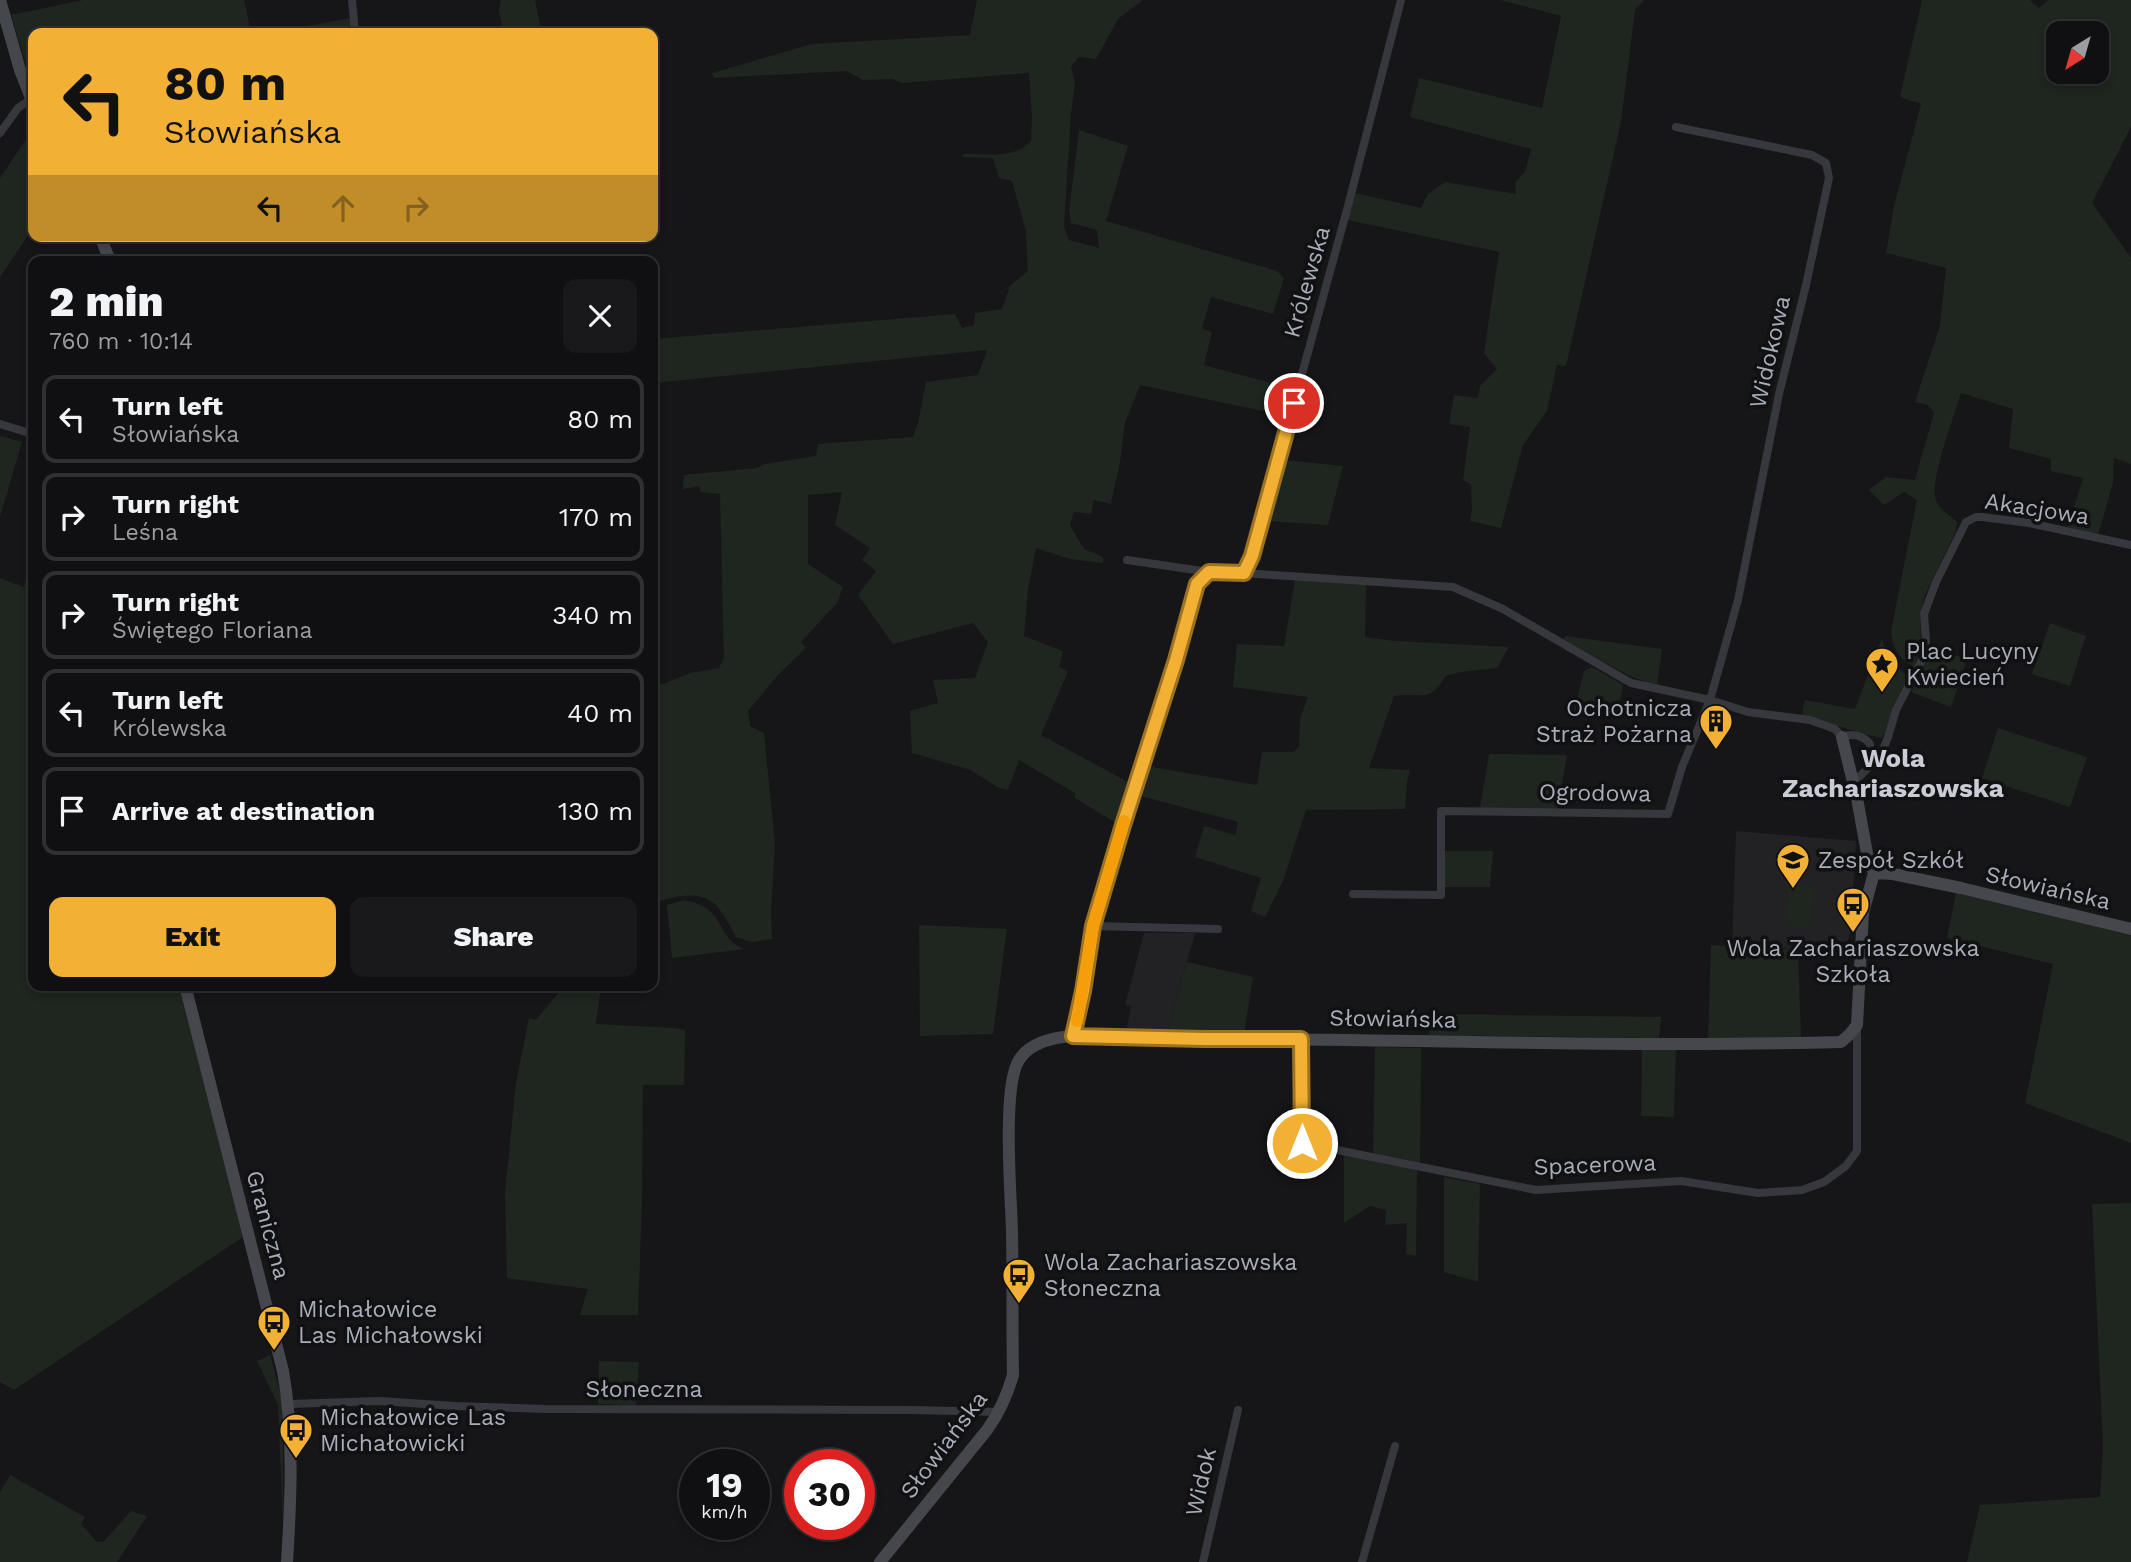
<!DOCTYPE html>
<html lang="en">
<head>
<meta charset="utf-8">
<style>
	:root { --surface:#101012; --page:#19191b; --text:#f1f3f6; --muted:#9c9d9f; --line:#303032; --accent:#f2b134 }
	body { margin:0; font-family:"Work Sans",sans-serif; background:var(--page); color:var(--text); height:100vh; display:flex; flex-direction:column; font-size:26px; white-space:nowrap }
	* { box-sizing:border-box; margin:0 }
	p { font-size:23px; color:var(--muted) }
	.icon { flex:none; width:38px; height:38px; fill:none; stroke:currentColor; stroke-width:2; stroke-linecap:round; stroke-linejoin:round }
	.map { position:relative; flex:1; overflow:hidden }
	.sheet { position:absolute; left:28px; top:256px; width:630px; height:735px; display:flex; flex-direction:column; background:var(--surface); border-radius:14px; box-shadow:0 4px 10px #0003,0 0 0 2px var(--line) }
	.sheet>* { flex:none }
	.guide { position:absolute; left:28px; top:28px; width:630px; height:214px; border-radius:14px; box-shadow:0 4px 10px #0003,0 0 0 2px var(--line); background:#f2b134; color:#111; overflow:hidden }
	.needle { width:46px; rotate:217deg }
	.fabs { position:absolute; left:2046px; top:21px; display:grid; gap:14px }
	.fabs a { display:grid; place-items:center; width:63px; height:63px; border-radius:14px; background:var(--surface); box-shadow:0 4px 10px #0003,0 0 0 2px var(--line); font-size:35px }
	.speed { position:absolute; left:679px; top:1449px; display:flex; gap:14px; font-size:35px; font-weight:700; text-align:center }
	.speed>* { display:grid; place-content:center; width:91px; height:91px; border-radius:50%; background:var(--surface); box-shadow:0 4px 10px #0003,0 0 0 2px var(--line); line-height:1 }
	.speed small { font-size:18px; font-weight:400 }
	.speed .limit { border:10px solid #d22; background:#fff; color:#111 }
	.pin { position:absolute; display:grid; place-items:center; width:60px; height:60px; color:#fff; margin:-30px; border:4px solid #fff; border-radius:50%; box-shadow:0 2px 7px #0007 }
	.me { position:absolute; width:77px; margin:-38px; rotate:0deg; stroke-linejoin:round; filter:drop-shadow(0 0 5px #0008) }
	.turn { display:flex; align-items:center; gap:24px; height:147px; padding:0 21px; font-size:32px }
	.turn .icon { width:91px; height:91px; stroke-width:2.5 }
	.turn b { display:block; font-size:49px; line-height:60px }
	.lanes { display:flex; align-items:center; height:66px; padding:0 21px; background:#0003; justify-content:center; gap:35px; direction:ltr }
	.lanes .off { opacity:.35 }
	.round { display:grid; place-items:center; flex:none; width:74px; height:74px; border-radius:14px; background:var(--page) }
	.headline { display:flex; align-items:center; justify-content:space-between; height:119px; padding:0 21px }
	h1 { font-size:42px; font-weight:800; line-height:52px }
	.cta { display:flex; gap:14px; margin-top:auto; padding:14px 21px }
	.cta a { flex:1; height:80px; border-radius:14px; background:var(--accent); color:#111; font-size:28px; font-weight:800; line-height:80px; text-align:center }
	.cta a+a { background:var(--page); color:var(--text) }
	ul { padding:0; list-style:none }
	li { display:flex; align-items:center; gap:21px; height:88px; margin:0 14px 10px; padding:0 7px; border:4px solid var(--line); border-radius:14px }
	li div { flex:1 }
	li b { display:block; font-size:26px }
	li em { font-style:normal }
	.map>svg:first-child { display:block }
	.built { fill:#222225 }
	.green { fill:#1e261f; fill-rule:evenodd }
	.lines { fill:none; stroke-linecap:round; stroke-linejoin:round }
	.street { stroke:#37383d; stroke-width:8 }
	.secondary { stroke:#45474d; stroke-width:12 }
	.route-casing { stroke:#9d7322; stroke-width:18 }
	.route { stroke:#f2b134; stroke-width:12 }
	.slow { stroke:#f59e0b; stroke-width:12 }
	.labels { text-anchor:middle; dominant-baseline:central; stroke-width:7; stroke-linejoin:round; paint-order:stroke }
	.street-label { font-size:23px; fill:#a8adb8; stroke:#111113 }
	.poi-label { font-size:23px; fill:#a8adb8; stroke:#111113; text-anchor:start }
	.quarter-label { font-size:26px; font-weight:bold; fill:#c9ccd4; stroke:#111113 }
</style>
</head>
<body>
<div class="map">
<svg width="2131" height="1562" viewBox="0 0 2131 1562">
	<rect width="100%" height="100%" fill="#161618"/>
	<path class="built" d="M1736 831 1856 841 1851 928 1848 942 1816 941V950L1732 946Z
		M1144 933H1195L1167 1032 1126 1033 1131 1006 1125 1005Z"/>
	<path class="green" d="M83 0H244L250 27 200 33H33V63L26 65 11 15Z
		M501 0H535L542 33H497L496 29 502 25 499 11Z
		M977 0H1143L1118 19 1096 59 1079 57 1071 67 1075 82 1071 113 1064 227 1069 240 1099 248 1097 230 1071 223 1069 211 1079 130 1128 146 1106 221 1277 271 1284 278 1273 314 1211 297 1202 328 1212 332 1204 365 1293 389 1286 416 1140 385 1125 423 1120 462 1111 504 1094 500 1091 514 1074 512 1070 525 1084 549 1103 557V563L1070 559 1036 548 1028 590 1024 636 1063 651 1059 667 1068 671 1041 735 1130 783 1119 825 1075 798V793L1019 760 1008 790 997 787 971 770 912 753 910 711 938 703 933 680 975 678 988 642 973 623 893 644 858 595 876 571 862 560 870 548 835 525 842 492 808 495V564L843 587 837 603 801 642 806 648 778 675 748 711 750 726 764 733 775 844 771 911 772 939 751 942 736 937C731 928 726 917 719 909 704 888 673 896 653 904V685L663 684 690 673 719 668 724 658 720 494 701 492 699 486 683 489 684 475 757 468 765 464 816 456 818 444 913 437 918 423 926 382 978 375 987 350 653 383V339L955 314 962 328 974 325 975 313 1002 309 1010 286 1028 271 1026 231 1012 181 999 178 993 158 962 157 963 154C986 154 1015 159 1031 141L1032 118 1029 73 902 83 893 79 863 80 846 71 714 78 712 73 812 44 970 35Z
		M1500 0H1644L1635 10 1621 122 1566 366 1557 365 1547 411 1523 445 1501 528 1470 521 1472 508 1471 484 1463 480 1470 427 1449 424 1454 395 1478 398 1480 386 1497 369 1484 353 1499 252 1348 220 1355 193 1421 208 1428 194 1445 182 1516 194 1515 182 1525 172 1531 149 1410 117 1419 78 1542 108 1561 16Z
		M1922 0H2030L2039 8 2048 0H2131V127L2092 203 2131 258V464L2114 458 2113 483 2098 535 2068 528 2083 478 2051 471V459L2009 448 2013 409 1961 393C1954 417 1932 474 1935 497 1937 508 1949 515 1957 522L1955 533 1924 597 1920 617 1921 644 1914 667C1899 658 1892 649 1891 631L1917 500 1904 492 1884 505 1869 490 1886 477 1915 480 1934 413 1928 405 1915 402 1940 325 1946 268 1886 253 1894 206 1921 104 1900 97ZM2058 33H2096V72H2058Z
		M350 18 353 33H270Z
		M33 129V228L0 277V178Z
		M0 436 22 442 0 517Z
		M1285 460 1343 466 1328 525 1268 521Z
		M33 549V985H181L243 1237 14 1390 0 1382V578L24 587Z
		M1295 580 1366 585 1365 637 1395 641 1509 647 1497 668 1460 672 1446 676C1428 704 1424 692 1394 696L1369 768 1410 770 1407 782 1405 809 1306 810 1283 881 1265 917 1251 911 1261 878 1195 857 1204 826 1235 835 1238 822 1137 795 1146 766 1257 785 1262 752H1293L1299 747 1300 719 1308 697 1233 687 1237 644 1284 646Z
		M2050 623 2086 636 2070 686 2032 674Z
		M1565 636 1662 649 1657 686 1632 677 1564 641Z
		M1882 638C1886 658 1895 666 1910 678L1882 738 1864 734 1802 715 1805 700 1855 709Z
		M1932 648 1967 659 1951 707 1911 692Z
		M1592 667 1623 685 1617 717 1574 711 1584 671Z
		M1998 728 2087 757 2070 807 1982 778Z
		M1489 754 1567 755 1558 809 1480 808Z
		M1444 851H1493L1490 887H1445Z
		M1788 883 1814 885 1811 927 1786 926Z
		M1956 893 2131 935V1143L2025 1103 2053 964 1947 938Z
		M684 900C691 902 701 904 706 908 725 921 720 940 745 949L672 958 667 905Z
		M919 925 1007 929 993 1034 920 1036Z
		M1711 945 1798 950 1801 1039 1708 1038Z
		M1187 962 1253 977 1244 1034 1167 1032Z
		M565 985H601L596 1024 675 1028 685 1030 684 1085H643L642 1201 638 1315H580L588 1289 507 1278 505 1193 516 1083 529 1018 536 1020Z
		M1432 1014 1661 1017 1659 1038 1429 1035Z
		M1375 1047 1421 1048 1420 1163 1373 1153Z
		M1642 1049 1676 1050 1674 1117 1641 1116Z
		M1344 1154 1417 1169 1416 1256 1406 1254 1407 1223 1385 1225 1386 1210 1370 1206 1344 1223Z
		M1444 1177 1480 1184 1478 1282 1444 1272Z
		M2131 1203V1562H1967L1980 1505 2100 1497 2103 1446 2092 1204Z
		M270 1355 283 1403V1525L278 1405 257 1361Z
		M599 1361 639 1362 636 1405 598 1404Z
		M10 1475 85 1517 81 1524 97 1542 104 1541 131 1511 147 1516 117 1562H0V1492Z"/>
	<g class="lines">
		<path class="street" d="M352 0 355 33
			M0 133 18 108 31 99
			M0 424 33 434
			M1127 560 1209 572 1243 573 1453 587 1503 609 1631 683 1710 700 1748 712 1810 720 1835 729 1842 737C1852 733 1863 735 1870 744L1871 758 1869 766
			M1243 573 1252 556 1276 469 1348 206 1401 0
			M1854 782 1881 755 1888 737 1896 710 1923 658 1926 640 1924 614 1936 582 1966 522 1976 517H1982L2029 523 2131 545
			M1353 894 1441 895V811L1668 814 1682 767 1710 700 1738 600 1779 394 1806 285 1829 178 1826 163 1812 155 1676 127
			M1093 926 1218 929
			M1073 1036 1083 991 1093 926 1176 660 1197 584 1209 572
			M1301 1039 1302 1143 1536 1190 1681 1181 1758 1193 1802 1190 1824 1182 1846 1166 1857 1151V1025
			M289 1404 380 1401 455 1406 545 1409 912 1410 1000 1412
			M1203 1562 1238 1410
			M1362 1562 1395 1446"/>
		<path class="secondary" d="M0 0 20 70 33 103
			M100 236 110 261
			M1842 737 1857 798 1868 859 1874 873
			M1874 873 1893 874 1961 888 2131 929
			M185 985 283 1371C294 1433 291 1499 287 1562
			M880 1562 987 1430C1000 1412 1007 1396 1013 1375 1012 1327 1013 1279 1012 1231 1011 1196 1002 1086 1019 1060 1030 1042 1055 1037 1075 1036 1119 1034 1163 1039 1207 1039 1418 1039 1630 1048 1841 1042L1850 1034 1857 1025 1863 913 1874 873"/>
	</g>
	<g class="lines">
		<defs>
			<path id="route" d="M1294 403 1252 556 1244 573 1209 572 1197 584 1176 660 1123 825 1093 926 1083 991 1073 1036 1204 1039H1301L1302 1143"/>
		</defs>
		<use href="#route" class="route-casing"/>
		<use href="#route" class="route"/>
		<path class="slow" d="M1077 1021 1093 926 1124 821"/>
	</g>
	<defs>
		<symbol id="sight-pin" viewBox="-11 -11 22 30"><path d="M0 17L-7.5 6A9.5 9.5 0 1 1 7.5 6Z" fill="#f2b134" stroke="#111113"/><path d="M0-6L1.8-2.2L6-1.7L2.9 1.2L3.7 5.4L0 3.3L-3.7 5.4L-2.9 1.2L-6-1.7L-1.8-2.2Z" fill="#111"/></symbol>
		<symbol id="building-pin" viewBox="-11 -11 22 30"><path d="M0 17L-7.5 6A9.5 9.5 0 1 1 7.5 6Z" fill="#f2b134" stroke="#111113"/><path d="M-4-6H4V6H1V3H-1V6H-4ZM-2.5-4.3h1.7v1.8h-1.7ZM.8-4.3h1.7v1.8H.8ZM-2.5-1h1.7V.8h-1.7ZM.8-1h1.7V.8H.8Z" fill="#111"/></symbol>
		<symbol id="school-pin" viewBox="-11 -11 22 30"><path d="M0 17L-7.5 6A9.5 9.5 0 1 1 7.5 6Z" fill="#f2b134" stroke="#111113"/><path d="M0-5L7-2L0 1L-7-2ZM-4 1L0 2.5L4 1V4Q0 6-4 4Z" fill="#111"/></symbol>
		<symbol id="bus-pin" viewBox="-11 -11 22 30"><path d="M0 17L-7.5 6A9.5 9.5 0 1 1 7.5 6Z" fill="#f2b134" stroke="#111113"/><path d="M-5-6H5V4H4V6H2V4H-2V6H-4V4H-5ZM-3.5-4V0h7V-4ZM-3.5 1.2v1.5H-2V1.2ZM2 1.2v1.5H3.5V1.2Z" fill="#111"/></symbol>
	</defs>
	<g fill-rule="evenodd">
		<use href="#sight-pin" x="1863" y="645" width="38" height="52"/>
		<use href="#building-pin" x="1697" y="702" width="38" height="52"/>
		<use href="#school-pin" x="1774" y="841" width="38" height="52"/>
		<use href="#bus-pin" x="1834" y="885" width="38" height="52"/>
		<use href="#bus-pin" x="1000" y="1256" width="38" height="52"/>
		<use href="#bus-pin" x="255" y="1303" width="38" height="52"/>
		<use href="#bus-pin" x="277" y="1411" width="38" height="52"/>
	</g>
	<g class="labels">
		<g class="street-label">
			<text transform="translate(1307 282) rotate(-74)">Królewska</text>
			<text transform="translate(1770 352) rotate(-77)">Widokowa</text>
			<text transform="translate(2037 509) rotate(9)">Akacjowa</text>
			<text transform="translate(1595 793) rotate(1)">Ogrodowa</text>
			<text transform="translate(2048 888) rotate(13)">Słowiańska</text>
			<text transform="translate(1393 1019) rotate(1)">Słowiańska</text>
			<text transform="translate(1595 1165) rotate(-2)">Spacerowa</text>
			<text transform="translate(268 1225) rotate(75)">Graniczna</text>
			<text x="644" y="1389">Słoneczna</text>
			<text transform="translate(944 1445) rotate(-53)">Słowiańska</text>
			<text transform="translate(1201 1482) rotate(-77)">Widok</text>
		</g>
		<g class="poi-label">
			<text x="1906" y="651">Plac Lucyny<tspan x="1906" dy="26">Kwiecień</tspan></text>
			<text x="1692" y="708" text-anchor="end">Ochotnicza<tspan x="1692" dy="26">Straż Pożarna</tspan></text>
			<text x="1818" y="860">Zespół Szkół</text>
			<text x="1853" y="948" text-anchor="middle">Wola Zachariaszowska<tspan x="1853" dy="26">Szkoła</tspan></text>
			<text x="1044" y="1262">Wola Zachariaszowska<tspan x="1044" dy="26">Słoneczna</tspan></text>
			<text x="298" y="1309">Michałowice<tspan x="298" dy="26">Las Michałowski</tspan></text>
			<text x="320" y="1417">Michałowice Las<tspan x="320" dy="26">Michałowicki</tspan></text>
		</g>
		<g class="quarter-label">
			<text x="1893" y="758">Wola<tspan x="1893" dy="30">Zachariaszowska</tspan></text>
		</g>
	</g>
</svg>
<div class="fabs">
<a><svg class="needle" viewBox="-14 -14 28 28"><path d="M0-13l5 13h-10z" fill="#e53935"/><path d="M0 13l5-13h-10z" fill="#9c9d9f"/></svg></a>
</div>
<div class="speed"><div>19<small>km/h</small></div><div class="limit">30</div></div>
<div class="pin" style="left:1294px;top:403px;background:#d93025"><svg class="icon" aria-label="arrive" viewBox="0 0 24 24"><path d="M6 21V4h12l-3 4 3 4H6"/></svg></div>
<svg class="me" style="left:1302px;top:1143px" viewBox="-20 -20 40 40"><circle r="17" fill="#f2b134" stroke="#fff" stroke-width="3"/><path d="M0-11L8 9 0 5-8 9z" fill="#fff"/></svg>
<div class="guide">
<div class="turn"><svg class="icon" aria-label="left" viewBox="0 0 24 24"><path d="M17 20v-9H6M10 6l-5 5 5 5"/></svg><div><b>80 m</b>Słowiańska</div></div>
<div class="lanes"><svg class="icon" aria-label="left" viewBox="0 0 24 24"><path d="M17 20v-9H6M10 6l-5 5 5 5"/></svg><svg class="icon off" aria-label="ahead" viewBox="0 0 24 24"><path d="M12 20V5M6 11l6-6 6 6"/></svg><svg class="icon off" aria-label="right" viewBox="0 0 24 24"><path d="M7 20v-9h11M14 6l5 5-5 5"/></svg></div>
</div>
<section class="sheet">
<div class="headline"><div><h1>2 min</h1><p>760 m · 10:14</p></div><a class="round"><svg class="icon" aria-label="close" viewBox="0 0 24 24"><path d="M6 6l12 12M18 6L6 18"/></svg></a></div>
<ul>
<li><svg class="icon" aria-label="left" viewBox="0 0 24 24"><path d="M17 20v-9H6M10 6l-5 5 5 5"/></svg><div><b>Turn left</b><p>Słowiańska</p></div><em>80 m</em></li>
<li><svg class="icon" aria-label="right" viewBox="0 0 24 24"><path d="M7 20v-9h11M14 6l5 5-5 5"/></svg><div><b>Turn right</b><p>Leśna</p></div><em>170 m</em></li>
<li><svg class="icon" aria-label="right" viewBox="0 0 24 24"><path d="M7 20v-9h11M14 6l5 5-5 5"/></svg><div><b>Turn right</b><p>Świętego Floriana</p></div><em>340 m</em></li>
<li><svg class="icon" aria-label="left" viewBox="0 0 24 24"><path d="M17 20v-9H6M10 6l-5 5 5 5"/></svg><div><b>Turn left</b><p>Królewska</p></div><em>40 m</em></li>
<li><svg class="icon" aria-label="arrive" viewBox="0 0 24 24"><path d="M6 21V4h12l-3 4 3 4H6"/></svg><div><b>Arrive at destination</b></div><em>130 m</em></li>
</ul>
<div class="cta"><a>Exit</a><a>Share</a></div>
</section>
</div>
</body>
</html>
